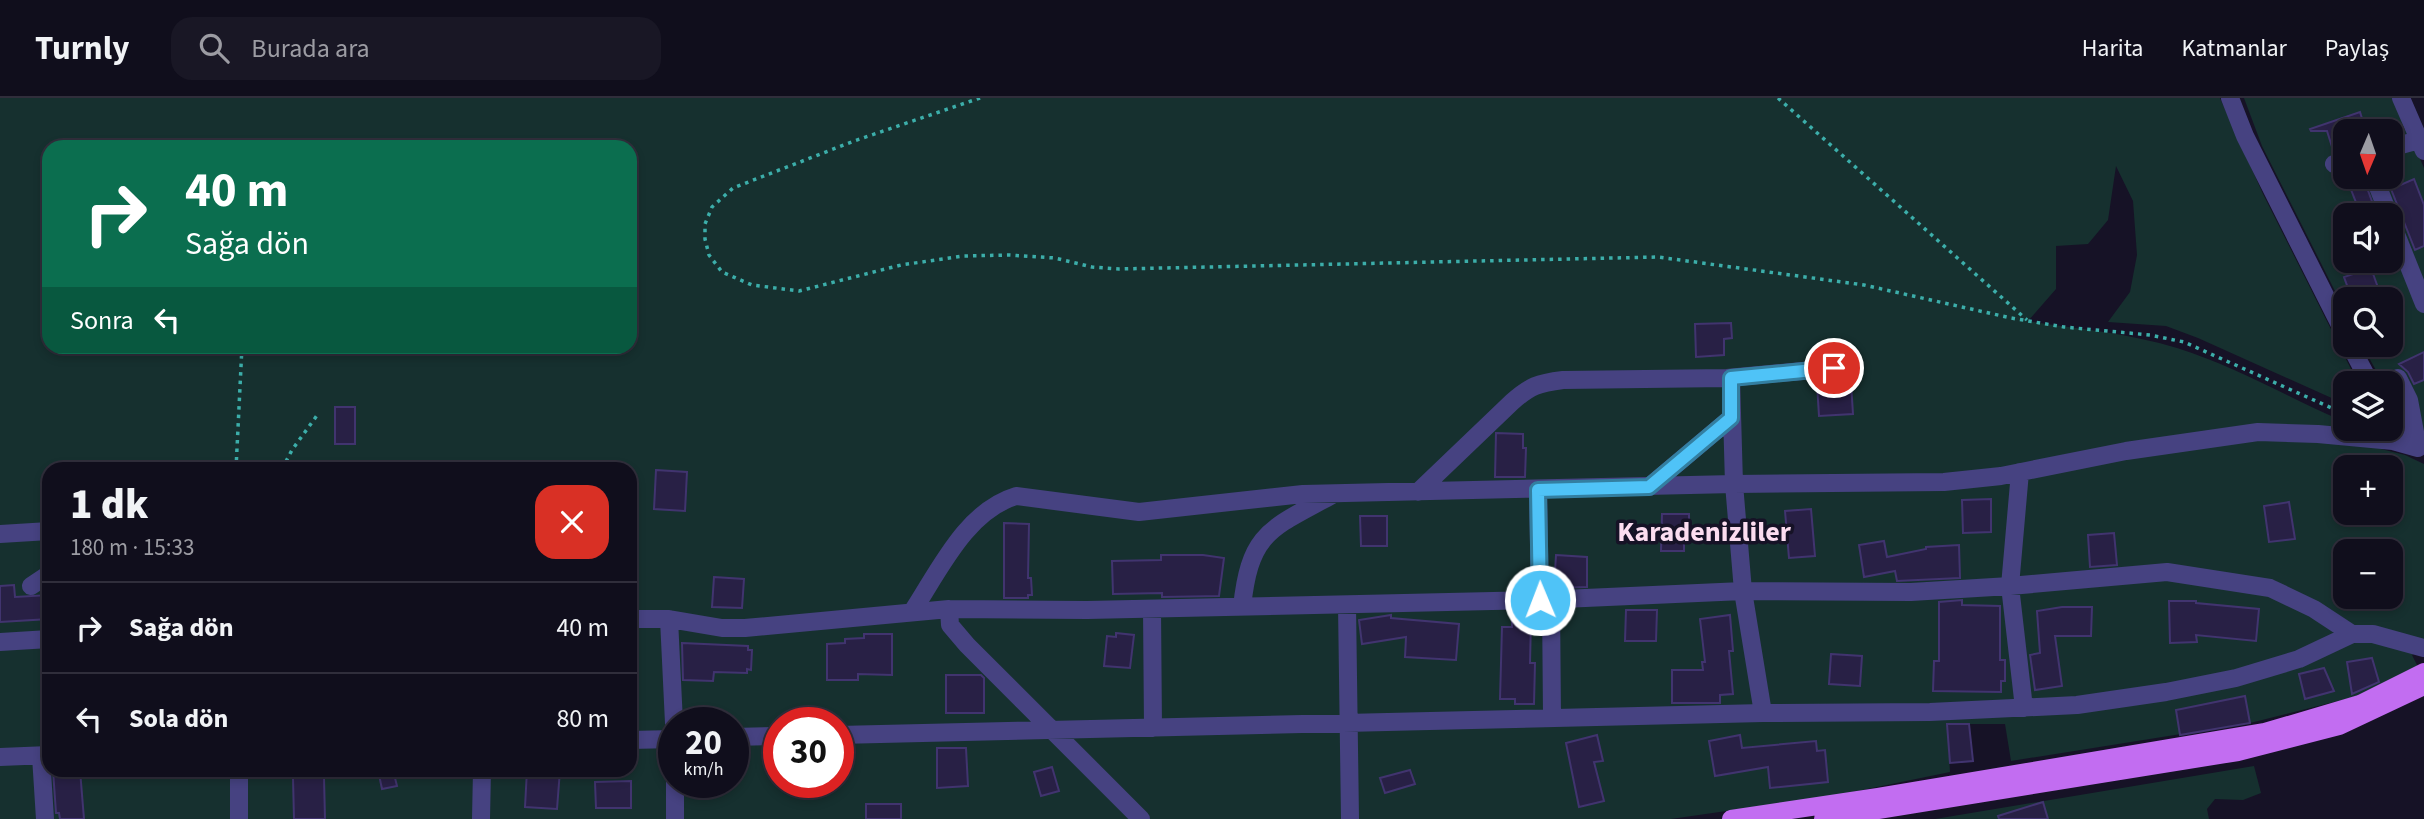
<!DOCTYPE html>
<html lang="tr">
<head>
<meta charset="utf-8">
<style>
	:root { --surface:#100e1c; --page:#191725; --text:#f1f3f6; --muted:#9c9ca3; --line:#302e3b }
	body { margin:0; font-family:"Source Sans 3",sans-serif; background:var(--page); color:var(--text); height:100vh; display:flex; flex-direction:column; font-size:26px; white-space:nowrap }
	* { box-sizing:border-box; margin:0 }
	p { font-size:23px; color:var(--muted) }
	.icon { flex:none; width:38px; height:38px; fill:none; stroke:currentColor; stroke-width:2; stroke-linecap:round; stroke-linejoin:round }
	.map { position:relative; flex:1; overflow:hidden }
	.sheet { position:absolute; left:42px; top:364px; width:595px; height:315px; display:flex; flex-direction:column; background:var(--surface); border-radius:21px; box-shadow:0 4px 10px #0003,0 0 0 2px var(--line) }
	.sheet>* { flex:none }
	.banner { position:absolute; left:42px; top:42px; width:595px; height:214px; border-radius:21px; box-shadow:0 4px 10px #0003,0 0 0 2px var(--line); background:#0b6e4f; color:#fff; overflow:hidden }
	.needle { width:46px; rotate:182deg }
	.fabs { position:absolute; left:2333px; top:21px; display:grid; gap:14px }
	.fabs a { display:grid; place-items:center; width:70px; height:70px; border-radius:14px; background:var(--surface); box-shadow:0 4px 10px #0003,0 0 0 2px var(--line); font-size:35px }
	.speed { position:absolute; left:658px; top:609px; display:flex; gap:14px; font-size:35px; font-weight:700; text-align:center }
	.speed>* { display:grid; place-content:center; width:91px; height:91px; border-radius:50%; background:var(--surface); box-shadow:0 4px 10px #0003,0 0 0 2px var(--line); line-height:1 }
	.speed small { font-size:18px; font-weight:400 }
	.speed .limit { border:10px solid #d22; background:#fff; color:#111 }
	.pin { position:absolute; display:grid; place-items:center; width:60px; height:60px; color:#fff; margin:-30px; border:4px solid #fff; border-radius:50%; box-shadow:0 2px 7px #0007 }
	.me { position:absolute; width:77px; margin:-38px; rotate:359deg; stroke-linejoin:round; filter:drop-shadow(0 0 5px #0008) }
	.turn { display:flex; align-items:center; gap:24px; height:147px; padding:0 28px; font-size:32px }
	.turn .icon { width:91px; height:91px; stroke-width:2.5 }
	.turn b { display:block; font-size:49px; line-height:60px }
	.then { display:flex; align-items:center; height:66px; padding:0 28px; background:#0003; gap:14px; font-size:26px }
	.round { display:grid; place-items:center; flex:none; width:74px; height:74px; border-radius:21px; background:var(--page) }
	.headline { display:flex; align-items:center; justify-content:space-between; height:119px; padding:0 28px }
	h1 { font-size:42px; font-weight:800; line-height:52px }
	ul { padding:0; list-style:none }
	li { display:flex; align-items:center; gap:21px; height:91px; padding:0 28px; border-top:2px solid var(--line) }
	li div { flex:1 }
	li b { display:block; font-size:26px }
	li em { font-style:normal }
	header { display:flex; align-items:center; gap:42px; box-sizing:border-box; height:98px; padding:0 35px; background:var(--surface); border-bottom:2px solid var(--line) }
	header strong { font-size:33px }
	nav { display:flex; gap:38px; margin-inline-start:auto; font-size:24px }
	.search { width:490px; height:63px; background:var(--page); display:flex; align-items:center; gap:18px; box-sizing:border-box; padding:0 24px; border-radius:21px; color:var(--muted); font-size:26px }
	.map>svg:first-child { display:block }
	.green { fill:#16302f; fill-rule:evenodd }
	.building { fill:#282045; stroke:#41346f; stroke-width:2 }
	.lines { fill:none; stroke-linecap:round; stroke-linejoin:round }
	.path { stroke:#3caeaa; stroke-width:3.5; stroke-dasharray:3.5 5; stroke-linecap:butt }
	.minor { stroke:#464281; stroke-width:18 }
	.major { stroke:#c26df1; stroke-width:18 }
	.route-casing { stroke:#337fa1; stroke-width:18 }
	.route { stroke:#4fc3f7; stroke-width:12 }
	.labels { text-anchor:middle; dominant-baseline:central; stroke-width:7; stroke-linejoin:round; paint-order:stroke }
	.district-label { font-size:28px; font-weight:bold; fill:#fcddf0; stroke:#161226 }
</style>
</head>
<body>
<header>
<strong>Turnly</strong>
<div class="search"><svg class="icon" aria-label="search" viewBox="0 0 24 24"><circle cx="10" cy="10" r="6"/><path d="M15 15l6 6"/></svg>Burada ara</div>
<nav><a>Harita</a><a>Katmanlar</a><a>Paylaş</a></nav>
</header>
<div class="map">
<svg width="2424" height="721" viewBox="0 0 2424 721">
	<rect width="100%" height="100%" fill="#161226"/>
	<path class="green" d="M0 0H2220L2263 96 2358 285H2345V306L2198 240 2166 228 2108 224 2130 194 2137 157 2133 103 2116 68 2108 122 2088 146 2056 148V191L2028 223C2078 231 2129 235 2177 250 2235 268 2289 300 2345 324V331H2356L2381 351 2405 357 2424 366V549L2412 557 2418 569 2354 599 2250 625 2011 663 2005 626H1947L1950 674 1838 697 1671 721H0ZM49 49H630V248H49ZM2345 369H2390V415H2345ZM49 371H630V672H49ZM2345 453H2390V499H2345ZM674 625H733V684H674ZM779 625H838V684H779Z
		M2244 0H2394L2424 70V338C2408 323 2391 308 2390 285H2383L2362 247H2390V201H2345V213L2262 48ZM2345 33H2390V79H2345ZM2345 117H2390V163H2345Z
		M2254 668 2261 695 2243 702 2215 701 2207 711 2209 721H1935Z"/>
	<path class="building" d="M2360 14 2366 33H2345V48L2333 52 2327 33H2311L2310 31Z
		M2346 79H2363L2377 117H2361Z
		M2414 81 2424 107V148L2415 152 2391 91Z
		M2371 170 2382 201H2352L2344 179Z
		M1731 225 1732 240 1724 241V257L1696 259 1695 226Z
		M2424 254V282L2414 286 2408 274 2399 266Z
		M1851 285 1853 316 1819 318 1817 286Z
		M335 309H355V346H335Z
		M1496 335 1523 336V350H1526L1525 379H1495Z
		M656 372 687 374 685 413 654 411Z
		M1991 401V434L1963 435 1962 402Z
		M2289 404 2295 441 2269 444 2264 408Z
		M1811 411 1815 458 1789 460 1785 413Z
		M1662 416H1689V444H1684V453H1661Z
		M1360 418H1387V448H1361Z
		M1004 425 1029 426 1028 480H1031L1032 497H1028V500H1004Z
		M2114 435 2117 467 2090 469 2088 437Z
		M1884 443 1887 459 1926 451V449L1959 447 1960 480 1897 483 1895 473 1864 479 1859 447Z
		M1161 457H1203L1224 460 1219 498 1162 499V495L1113 496 1112 463 1161 462Z
		M1556 457 1587 459V489L1554 490Z
		M714 479 744 481 742 510 712 509Z
		M14 487 15 499 49 497V521L0 524V488Z
		M1962 502V507L2000 508V562H2005V583H2001V594L1933 593 1934 563H1939V504Z
		M2169 503H2196V505L2259 511 2256 543 2196 537 2197 544 2170 545Z
		M2062 509H2092L2091 538H2055L2062 588 2035 592 2030 557 2040 555 2037 513Z
		M1626 512H1657L1656 543H1625Z
		M1391 517V520L1459 526 1456 562 1405 559 1406 539 1362 546 1359 522Z
		M1730 517 1733 553H1729L1733 596 1720 597V605H1672V572H1703L1702 564H1705L1700 521Z
		M1512 522H1531L1530 565H1535L1534 606H1515V601H1500L1502 529H1512Z
		M1116 535 1134 537 1130 570 1104 568 1107 538 1116 539Z
		M864 536H892V577L858 576V582H827V546L845 545V541L864 540Z
		M682 545 748 548V552H752L751 572 747 571V575L714 574 713 583 683 582Z
		M1831 556 1862 558 1860 588 1829 586Z
		M2372 560 2379 584 2352 596 2347 564Z
		M2324 570 2334 593 2305 601 2299 576Z
		M946 577H981L984 580V615H946Z
		M2245 598 2250 625 2180 637 2176 612Z
		M1947 626H1969L1973 663 1950 665Z
		M1597 637 1603 663 1594 664 1604 703 1579 709 1566 645Z
		M1740 637 1742 650 1816 643 1817 653 1825 652 1828 684 1770 690 1768 669 1715 678 1709 643Z
		M937 650H966L968 688 937 690Z
		M1052 669 1059 693 1041 698 1034 674Z
		M53 672H80L84 721H60L59 715H56Z
		M378 672H393L397 688 382 691Z
		M527 672H560L557 711 525 709Z
		M1410 672 1415 686 1385 695 1380 680Z
		M324 679 325 721H294L293 680Z
		M631 683V710H596L595 684Z
		M2043 704 2048 721H1999L1998 718Z
		M866 706H901V721H866Z"/>
	<g class="lines">
		<path class="path" d="M980 0 854 43 733 90 712 109 705 126V141L709 157 722 174 752 187 799 193 901 167 963 158 1009 157 1055 160 1092 169 1119 171 1658 159 1864 187 2011 220 2064 229 2150 237 2184 244 2345 316
			M1778 0 2027 222
			M236 371 242 248
			M282 371 292 352 318 316"/>
		<path class="minor" d="M2230 0 2245 38 2345 237
			M2401 0 2424 53
			M2390 50 2419 42
			M2334 66 2345 63
			M2374 79 2389 117
			M2390 121 2424 206
			M2350 247 2370 285
			M1731 280 1734 386 1743 493 1763 615
			M2390 315 2416 348
			M2020 374 2010 488 2024 610
			M1649 389 1731 320
			M1538 392 1540 502
			M1418 394 1512 304C1530 288 1538 285 1563 282L1727 280 1834 270
			M0 436 49 433
			M31 488 49 476
			M1551 502 1552 619
			M1347 507 1350 721
			M1242 509C1250 434 1270 431 1332 397
			M949 511 950 527 967 547 1141 721
			M1152 511 1153 630
			M912 514C939 473 966 413 1016 398L1139 414 1303 396 1734 386 1944 384 2001 378 2126 353 2258 334 2318 336 2393 343 2418 350 2409 302 2398 280
			M630 521H669L722 530H745L949 511 1087 512 1540 502 1743 493 1911 494 2010 488 2167 474 2270 490 2314 511 2352 536
			M669 521 674 625
			M0 544 49 541
			M838 637 1763 615 1930 614 2077 607 2166 594 2236 580 2299 561 2352 536H2373L2424 550
			M733 639 779 638
			M630 642 674 641
			M41 658 45 721
			M0 659 49 657
			M675 684V721
			M239 721V672
			M481 721 482 672"/>
		<path class="major" d="M1731 721 1878 699 2265 634 2360 606 2424 574
			M1823 721 2238 654 2339 628 2424 588"/>
	</g>
	<g class="lines">
		<defs>
			<path id="route" d="M1540 502 1538 392 1649 389 1731 320V280L1834 270"/>
		</defs>
		<use href="#route" class="route-casing"/>
		<use href="#route" class="route"/>
	</g>
	<g class="labels">
		<g class="district-label">
			<text x="1704" y="434">Karadenizliler</text>
		</g>
	</g>
</svg>
<div class="fabs">
<a><svg class="needle" viewBox="-14 -14 28 28"><path d="M0-13l5 13h-10z" fill="#e53935"/><path d="M0 13l5-13h-10z" fill="#9c9ca3"/></svg></a>
<a><svg class="icon" aria-label="sound" viewBox="0 0 24 24"><path d="M4 9h4l5-4v14l-5-4H4zM17 9q2 3 0 6"/></svg></a>
<a><svg class="icon" aria-label="search" viewBox="0 0 24 24"><circle cx="10" cy="10" r="6"/><path d="M15 15l6 6"/></svg></a>
<a><svg class="icon" aria-label="layers" viewBox="0 0 24 24"><path d="M12 4l9 5-9 5-9-5zM3 14l9 5 9-5"/></svg></a>
<a>+</a>
<a>−</a>
</div>
<div class="speed"><div>20<small>km/h</small></div><div class="limit">30</div></div>
<div class="pin" style="left:1834px;top:270px;background:#d93025"><svg class="icon" aria-label="arrive" viewBox="0 0 24 24"><path d="M6 21V4h12l-3 4 3 4H6"/></svg></div>
<svg class="me" style="left:1540px;top:502px" viewBox="-20 -20 40 40"><circle r="17" fill="#4fc3f7" stroke="#fff" stroke-width="3"/><path d="M0-11L8 9 0 5-8 9z" fill="#fff"/></svg>
<div class="banner">
<div class="turn"><svg class="icon" aria-label="right" viewBox="0 0 24 24"><path d="M7 20v-9h11M14 6l5 5-5 5"/></svg><div><b>40 m</b>Sağa dön</div></div>
<div class="then">Sonra<svg class="icon" aria-label="left" viewBox="0 0 24 24"><path d="M17 20v-9H6M10 6l-5 5 5 5"/></svg></div>
</div>
<section class="sheet">
<div class="headline"><div><h1>1 dk</h1><p>180 m · 15:33</p></div><a class="round" style="background:#d93025;color:#fff"><svg class="icon" aria-label="close" viewBox="0 0 24 24"><path d="M6 6l12 12M18 6L6 18"/></svg></a></div>
<ul>
<li><svg class="icon" aria-label="right" viewBox="0 0 24 24"><path d="M7 20v-9h11M14 6l5 5-5 5"/></svg><div><b>Sağa dön</b></div><em>40 m</em></li>
<li><svg class="icon" aria-label="left" viewBox="0 0 24 24"><path d="M17 20v-9H6M10 6l-5 5 5 5"/></svg><div><b>Sola dön</b></div><em>80 m</em></li>
</ul>
</section>
</div>
</body>
</html>
